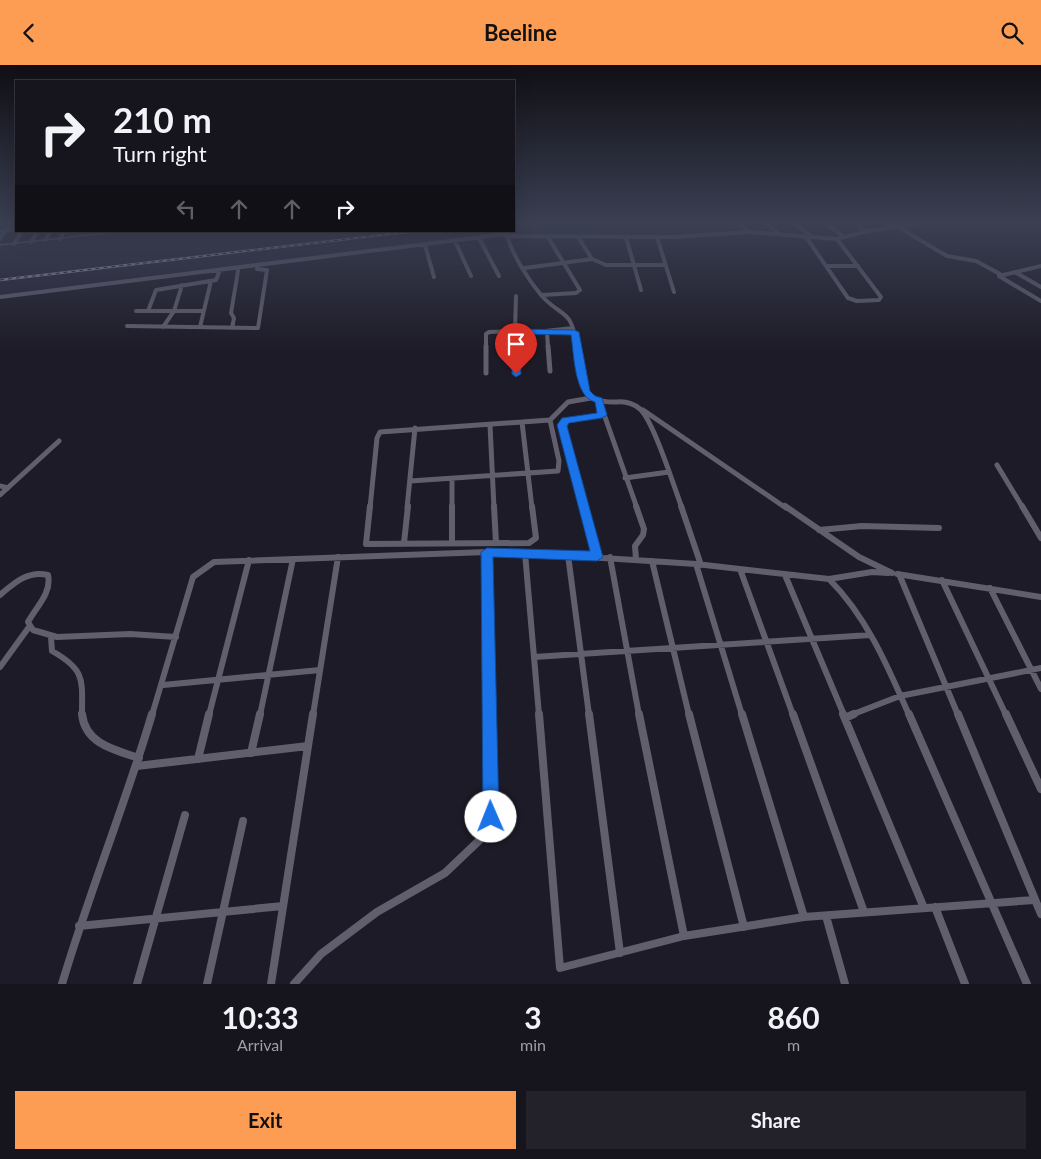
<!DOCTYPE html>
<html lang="en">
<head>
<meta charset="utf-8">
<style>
	:root { --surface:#16141d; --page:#23212a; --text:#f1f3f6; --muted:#9e9ea4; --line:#35333b; --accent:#fd9d54 }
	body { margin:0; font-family:Lato,sans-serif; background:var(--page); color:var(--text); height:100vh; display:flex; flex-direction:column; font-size:19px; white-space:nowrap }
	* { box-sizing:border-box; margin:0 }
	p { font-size:16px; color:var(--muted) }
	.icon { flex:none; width:28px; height:28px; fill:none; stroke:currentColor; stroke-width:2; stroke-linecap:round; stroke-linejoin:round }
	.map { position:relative; height:919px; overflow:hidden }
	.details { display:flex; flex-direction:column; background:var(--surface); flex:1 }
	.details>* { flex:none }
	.hud { position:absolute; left:15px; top:15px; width:500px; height:152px; border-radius:0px; box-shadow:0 5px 20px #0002,0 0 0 1px var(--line); background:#16141d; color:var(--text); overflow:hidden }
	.pin { position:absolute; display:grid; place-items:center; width:42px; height:42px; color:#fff; margin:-51px -21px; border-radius:50% 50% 50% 0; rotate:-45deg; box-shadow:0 0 5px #0007 }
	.pin .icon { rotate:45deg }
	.me { position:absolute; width:55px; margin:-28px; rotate:359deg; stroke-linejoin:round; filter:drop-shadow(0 0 4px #0008) }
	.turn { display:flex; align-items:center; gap:18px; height:105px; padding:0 15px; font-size:22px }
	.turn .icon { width:65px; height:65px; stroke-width:2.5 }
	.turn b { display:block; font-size:35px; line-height:42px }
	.lanes { display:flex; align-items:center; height:48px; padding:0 15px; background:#0003; justify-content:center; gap:25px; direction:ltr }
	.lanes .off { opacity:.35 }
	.eta { display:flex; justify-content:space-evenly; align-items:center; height:85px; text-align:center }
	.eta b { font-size:30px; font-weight:700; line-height:35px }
	.button { display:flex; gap:10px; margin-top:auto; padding:10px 15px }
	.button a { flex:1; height:58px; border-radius:0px; background:var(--accent); color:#111; font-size:20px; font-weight:700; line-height:58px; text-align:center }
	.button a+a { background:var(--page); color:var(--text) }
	header { display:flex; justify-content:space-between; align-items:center; height:65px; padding:0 15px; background:var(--accent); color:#111; font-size:22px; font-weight:700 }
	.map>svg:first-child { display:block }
	.built { fill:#262335 }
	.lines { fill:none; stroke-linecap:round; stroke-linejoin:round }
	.street-far3 { stroke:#615f6e; stroke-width:4 }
	.street-far2 { stroke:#615f6e; stroke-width:5 }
	.street-far1 { stroke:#615f6e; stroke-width:6 }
	.street { stroke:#615f6e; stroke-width:8 }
	.secondary { fill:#615f6e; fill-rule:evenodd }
	.rail-casing { stroke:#a5a4ad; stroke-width:2.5 }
	.rail { stroke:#14121d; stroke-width:1; stroke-dasharray:4; stroke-linecap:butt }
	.route { fill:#1a73e8; stroke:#114b97 }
</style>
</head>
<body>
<header><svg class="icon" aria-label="back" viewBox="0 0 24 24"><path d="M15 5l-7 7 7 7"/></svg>Beeline<svg class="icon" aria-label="search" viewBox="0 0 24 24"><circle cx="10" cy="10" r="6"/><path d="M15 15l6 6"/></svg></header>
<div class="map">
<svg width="1041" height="919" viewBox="0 0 1041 919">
	<rect width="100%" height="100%" fill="#1d1b27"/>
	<path class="built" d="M514 157H621L606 170 522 169 0 233V182L146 166H514Z"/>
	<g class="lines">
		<path class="street-far3" d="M737 157 749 167
			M764 157 778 168
			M792 157 812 172
			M823 157 844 172
			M853 157 867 167
			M880 157 891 163
			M0 158 5 157
			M898 162 947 191 976 196 1000 209
			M0 166 16 164
			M506 168C512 189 527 213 541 230 562 254 571 241 577 282
			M506 171 673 172 749 167 837 174 863 167 925 157
			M578 172 592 194
			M626 172 641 225
			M657 172 674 227
			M806 172 848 233 857 236 879 235 881 232 837 174
			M479 173 499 211
			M0 174 11 157
			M60 174 64 166
			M45 175 51 166
			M455 176 471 211
			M31 177 38 166
			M14 179 22 166
			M425 180 434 212
			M826 201H858
			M1041 201 999 211 1041 236
			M525 203 592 194 606 200H665
			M1015 207 1041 222
			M542 230 576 228 580 225 548 172
			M0 232 506 169
			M136 246H204
			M148 246 156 225 216 215 220 205
			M127 261 258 263 267 205 257 204
			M163 262 174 246 182 220
			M200 262 211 216
			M232 263 234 253 231 248 238 206
			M573 263 545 266 574 267
			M547 268 548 282
			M486 282V269L489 267 515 266 516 231
			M515 282V266H545"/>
		<path class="street-far2" d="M486 281V308
			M515 281 516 309
			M548 281 550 306
			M577 281C581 309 578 339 616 337 625 336 633 338 640 344 654 357 674 422 682 443
			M599 335 637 443
			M643 345 786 443
			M522 357 532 443
			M490 360 494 443
			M997 400 1023 443
			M625 413 669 407
			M452 414V443
			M410 416 558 406 559 396 550 355
			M0 421 8 423
			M0 430 59 376
			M370 443 377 373 380 367 550 355 568 337 591 333
			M407 443 415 363
			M584 443 561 360 566 356 603 350"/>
		<path class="street-far1" d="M370 441 366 479 529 478 536 473 532 441
			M452 441V478
			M494 441 496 478
			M583 441 597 491
			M681 441 701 500
			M785 441 859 492 892 508
			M1022 441 1041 473
			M819 465 862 461 939 463
			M404 478 408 441
			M487 487 489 650
			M525 488 539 650
			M568 490 589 650
			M610 492 639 650
			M636 494 635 481 643 470 644 464 636 441
			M652 496 689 650
			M696 499 742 650
			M740 504 793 650
			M897 509 1041 532
			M899 509 958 650
			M785 510 844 650
			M829 514 872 507 888 508
			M942 515 1006 650
			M990 523 1041 624
			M0 530C14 518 28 505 48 510 52 528 36 542 28 557L33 565 57 572 130 569 176 572
			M51 572 52 586C86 605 82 615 82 650
			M534 592 870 570
			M0 602 29 562
			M163 620 320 605
			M152 650 193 512 214 497 487 487 525 488 696 499 829 514C867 552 888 602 909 650
			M209 650 249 495
			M260 650 293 494
			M313 650 338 492
			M851 650 900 631 1041 603"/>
		<path class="street" d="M82 649C85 679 115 685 139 693
			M539 649 560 903 684 871 804 852 1034 835
			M589 649 620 888
			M639 649 684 871
			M689 649 744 862
			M742 649 804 852
			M793 649 864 847
			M843 649 924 843
			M909 649 1027 919
			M958 649 1041 849
			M1006 649 1041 724
			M845 653 854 649
			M251 688 260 649
			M198 694 209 649
			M137 701 308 681
			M935 842 965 919
			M826 851 845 919
			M79 861 283 841
			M62 919C89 828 125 740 152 649
			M137 919 185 750
			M207 919 243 756
			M271 919 313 649
			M294 919 321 889 377 847 445 808 487 768 491 752 489 649"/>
		<path class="secondary" d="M115 166H132L0 181V179Z"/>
		<defs>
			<path id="rail" d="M0 215 416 166"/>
		</defs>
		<use href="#rail" class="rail-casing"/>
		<use href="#rail" class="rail"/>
	</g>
	<linearGradient id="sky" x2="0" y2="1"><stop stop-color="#100f15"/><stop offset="0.55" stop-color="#3a3f52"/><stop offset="1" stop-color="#3a3f52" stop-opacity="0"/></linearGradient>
	<rect width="1041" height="286" fill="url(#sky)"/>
	<path class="route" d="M512 264 574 265 579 267 590 326 595 331 602 333 607 350 602 353 569 358 567 361 603 492 597 496 493 492 499 752 497 758 491 760 486 758 483 752 481 487 487 483 590 486 557 360 562 353 597 348 595 337C574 332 574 288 571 270L519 269 521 309 516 312 512 309Z"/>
</svg>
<div class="pin" style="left:516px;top:309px;background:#d93025"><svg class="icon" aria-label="arrive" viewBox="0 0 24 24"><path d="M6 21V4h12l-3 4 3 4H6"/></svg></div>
<svg class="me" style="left:491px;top:752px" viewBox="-20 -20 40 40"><circle r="19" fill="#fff"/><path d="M0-13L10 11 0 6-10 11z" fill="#1a73e8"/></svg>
<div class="hud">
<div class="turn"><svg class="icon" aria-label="right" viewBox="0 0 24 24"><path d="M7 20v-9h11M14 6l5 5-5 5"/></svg><div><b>210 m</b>Turn right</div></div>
<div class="lanes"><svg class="icon off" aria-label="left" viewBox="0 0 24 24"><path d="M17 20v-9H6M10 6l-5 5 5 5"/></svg><svg class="icon off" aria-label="ahead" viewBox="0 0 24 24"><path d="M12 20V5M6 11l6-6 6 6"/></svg><svg class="icon off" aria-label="ahead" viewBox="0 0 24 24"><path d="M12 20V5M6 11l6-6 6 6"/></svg><svg class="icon" aria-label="right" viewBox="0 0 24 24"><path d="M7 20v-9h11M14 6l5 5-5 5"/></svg></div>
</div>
</div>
<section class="details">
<div class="eta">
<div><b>10:33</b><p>Arrival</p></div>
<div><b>3</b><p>min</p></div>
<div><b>860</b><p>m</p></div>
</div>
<div class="button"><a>Exit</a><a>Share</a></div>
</section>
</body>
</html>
